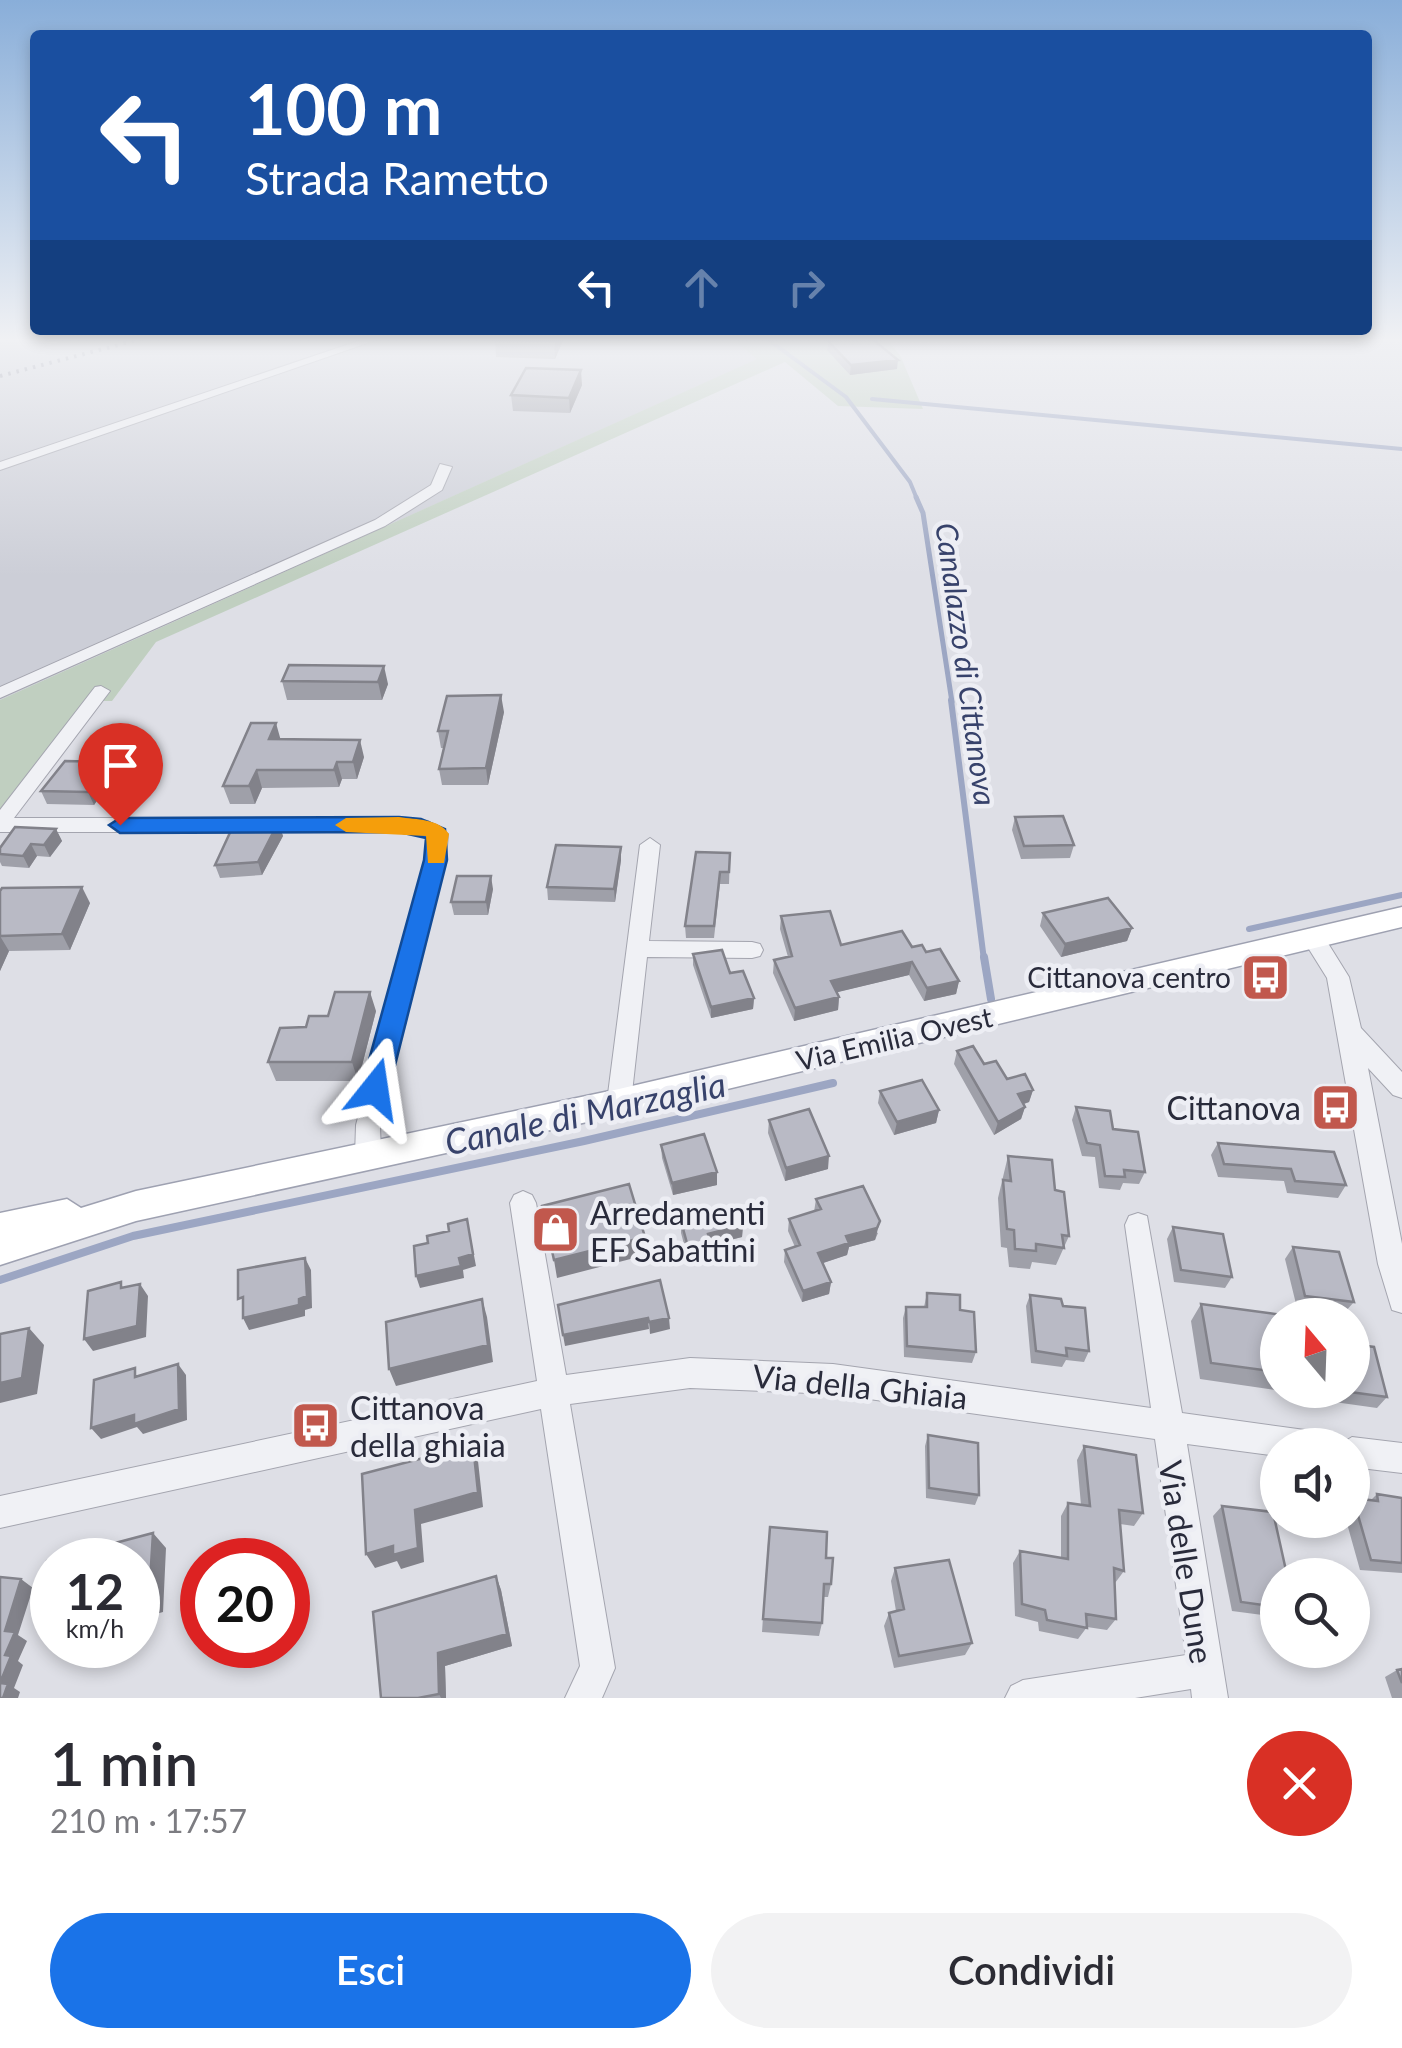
<!DOCTYPE html>
<html lang="it">
<head>
<meta charset="utf-8">
<style>
	:root { --surface:#fff; --page:#f2f2f3; --text:#2b2b33; --muted:#7c7c81; --accent:#1a73e8 }
	body { margin:0; font-family:Lato,sans-serif; background:var(--page); color:var(--text); height:100vh; display:flex; flex-direction:column; font-size:38px; white-space:nowrap }
	* { box-sizing:border-box; margin:0 }
	p { font-size:32px; color:var(--muted) }
	.icon { flex:none; width:55px; height:55px; fill:none; stroke:currentColor; stroke-width:2; stroke-linecap:round; stroke-linejoin:round }
	.map { position:relative; height:1698px; overflow:hidden }
	.drawer { display:flex; flex-direction:column; background:var(--surface); flex:1 }
	.drawer>* { flex:none }
	.banner { position:absolute; left:30px; top:30px; width:1342px; height:305px; border-radius:10px; box-shadow:0 5px 15px #0003; background:#1a4fa0; color:#fff; overflow:hidden }
	.needle { width:65px; rotate:341deg }
	.controls { position:absolute; left:1260px; top:1298px; display:grid; gap:20px }
	.controls a { display:grid; place-items:center; width:110px; height:110px; border-radius:50%; background:var(--surface); box-shadow:0 5px 15px #0003; font-size:50px }
	.speed { position:absolute; left:30px; top:1538px; display:flex; gap:20px; font-size:50px; font-weight:700; text-align:center }
	.speed>* { display:grid; place-content:center; width:130px; height:130px; border-radius:50%; background:var(--surface); box-shadow:0 5px 15px #0003; line-height:1 }
	.speed small { font-size:25px; font-weight:400 }
	.speed .limit { border:15px solid #d22; background:#fff; color:#111 }
	.pin { position:absolute; display:grid; place-items:center; width:85px; height:85px; color:#fff; margin:-102px -42px; border-radius:50% 50% 50% 0; rotate:-45deg; box-shadow:0 0 10px #0007 }
	.pin .icon { rotate:45deg }
	.me { position:absolute; width:110px; margin:-55px; rotate:15deg; stroke-linejoin:round; filter:drop-shadow(0 0 8px #0008) }
	.turn { display:flex; align-items:center; gap:35px; height:210px; padding:0 50px; font-size:45px }
	.turn .icon { width:130px; height:130px; stroke-width:2.5 }
	.turn b { display:block; font-size:70px; line-height:85px }
	.lanes { display:flex; align-items:center; height:95px; padding:0 50px; background:#0003; justify-content:center; gap:50px; direction:ltr }
	.lanes .off { opacity:.35 }
	.round { display:grid; place-items:center; flex:none; width:105px; height:105px; border-radius:52px; background:var(--page) }
	.headline { display:flex; align-items:center; justify-content:space-between; height:170px; padding:0 50px }
	h1 { font-size:60px; font-weight:600; line-height:75px }
	.primary-button { display:flex; gap:20px; margin-top:auto; padding:20px 50px }
	.primary-button a { flex:1; height:115px; border-radius:60px; background:var(--accent); color:#fff; font-size:40px; font-weight:600; line-height:115px; text-align:center }
	.primary-button a+a { background:var(--page); color:var(--text) }
	.map>svg:first-child { display:block }
	.built { fill:#ccced7 }
	.green { fill:#c0cfc0 }
	.lines { fill:none; stroke-linecap:round; stroke-linejoin:round }
	.stream-far3 { stroke:#9ca6c3; stroke-width:4 }
	.stream-far2 { stroke:#9ca6c3; stroke-width:5 }
	.stream-far1 { stroke:#9ca6c3; stroke-width:6 }
	.stream { stroke:#9ca6c3; stroke-width:8 }
	.minor-casing { stroke:#a4a5af; stroke-width:2 }
	.major-casing { stroke:#9ea1b1; stroke-width:3 }
	.minor { fill:#f0f1f5; fill-rule:evenodd }
	.major { fill:#fff; fill-rule:evenodd }
	.rail { stroke:#797c8e; stroke-width:4; stroke-dasharray:2.5 6; stroke-linecap:butt }
	.wall { fill:#9fa0a9 }
	.shaded-wall { fill:#82828a }
	.building { fill:#b9bac5; stroke:#82828a; stroke-width:2.5 }
	.route { fill:#1a73e8; stroke:#114b97; stroke-width:2.5 }
	.slow { fill:#f59e0b }
	.labels { text-anchor:middle; dominant-baseline:central; stroke-width:9; stroke-linejoin:round; paint-order:stroke }
	.poi-label { font-size:28px; fill:#292b3b; stroke:#edeef4; text-anchor:end }
	.street-label { font-size:28px; fill:#292b3b; stroke:#edeef4 }
	.water-label { font-size:30px; font-style:italic; fill:#37426b; stroke:#edeef4 }
	.near-poi-label { font-size:32px; fill:#292b3b; stroke:#edeef4; text-anchor:start }
	.near-street-label { font-size:32px; fill:#292b3b; stroke:#edeef4 }
	.near-water-label { font-size:35px; font-style:italic; fill:#37426b; stroke:#edeef4 }
</style>
</head>
<body>
<div class="map">
<svg width="1402" height="1698" viewBox="0 0 1402 1698">
	<rect width="100%" height="100%" fill="#dedfe6"/>
	<path class="built" d="M0 338H730L758 359 0 700Z"/>
	<path class="green" d="M730 338H886L900 355 923 409 838 406 785 362 156 642 112 701H84L0 814V700L757 359Z"/>
	<g class="lines">
		<path class="stream-far3" d="M766 338 846 397 910 482 917 499
			M872 399 1402 449"/>
		<path class="stream-far2" d="M916 497 923 513 952 702"/>
		<path class="stream-far1" d="M951 700 984 960
			M1249 929 1402 895"/>
		<path class="stream" d="M984 957 991 999
			M0 1280 133 1236 584 1141 833 1083"/>
		<defs>
			<path id="minor" d="M367 338H382L0 470V462Z
				M440 464 452 467 442 490 385 526 0 698V687L375 520 431 485Z
				M101 686 110 691 14 818H399L428 821 448 834 446 859 387 1089 380 1125 381 1156 377 1164 368 1167 359 1164 355 1156 356 1125 426 859 428 837 418 832H0V810L95 687Z
				M650 838 660 845 649 941 752 942 760 944 763 950 760 956 752 958 647 957 631 1102 628 1109 619 1112 610 1109 607 1102 640 845Z
				M1313 930 1321 932 1349 977 1361 1028 1402 1072V1098L1393 1095 1368 1068 1402 1244V1313L1392 1310 1378 1264 1327 978 1302 938 1305 932Z
				M523 1191 532 1195 536 1203 566 1375 690 1358 833 1364 1151 1408 1125 1225 1129 1216 1138 1213 1147 1216 1182 1413 1305 1430 1316 1434 1320 1445H1278V1456L1187 1444 1228 1698H1192L1191 1689 1135 1698H1005L1011 1686 1023 1680 1186 1655 1155 1439 833 1394 690 1388 570 1404 615 1668 602 1698H565L580 1666 541 1409 0 1528V1496L537 1381 510 1203 514 1195Z
				M1352 1437 1402 1443V1473L1352 1467V1445H1339Z"/>
			<path id="major" d="M1402 907V927L619 1115 136 1221 0 1265V1213L67 1199 81 1208 136 1191 619 1089Z"/>
		</defs>
		<use href="#minor" class="minor-casing"/>
		<use href="#major" class="major-casing"/>
		<use href="#minor" class="minor"/>
		<use href="#major" class="major"/>
		<path class="rail" d="M0 376 145 338"/>
	</g>
	<path class="wall" d="M495 338H564L555 359 496 357Z
		M830 338H871L897 369 850 375 827 350Z
		M582 385 570 413 513 411 511 395Z
		M289 665 388 684 382 700H287L282 681Z
		M504 712 488 785H442L439 769 444 748H441L438 731Z
		M281 739 364 757 357 779H342L339 787 262 788 255 804H230L223 786Z
		M108 762 114 775 94 805 47 804 41 791Z
		M1015 817 1074 845 1070 858 1021 859 1012 830Z
		M278 823 283 836 262 875 220 878 215 865Z
		M56 829 62 841 50 857 37 856 29 868 2 866 0 862V848Z
		M730 853 729 884H720L714 938H686L685 926Z
		M621 860 615 902 548 900 547 887Z
		M493 889 488 915H454L451 902Z
		M0 891 90 903 70 950 9 951 0 971Z
		M1043 913 1132 928 1127 941 1061 957 1040 926Z
		M781 916 841 945 912 947 926 952 959 981 956 994 924 1001 909 975 837 992 839 997 838 1010 794 1021 773 973 774 960 788 957 780 929Z
		M693 954 730 973 754 998 753 1009 711 1018 693 965Z
		M376 1011 358 1081H276L268 1062 306 1027 328 1016Z
		M957 1051 1007 1079 1033 1090 1029 1102 1024 1104 1025 1107 1021 1119 994 1135 954 1064Z
		M880 1091 939 1110 936 1123 894 1135 878 1103Z
		M1076 1107 1113 1129 1145 1172 1139 1184 1123 1183 1120 1190 1099 1188 1095 1157 1082 1156 1072 1120Z
		M769 1120 828 1169 785 1181 768 1133Z
		M1218 1143 1346 1185 1338 1198 1287 1193 1284 1181 1218 1177 1211 1155Z
		M661 1145 717 1185 673 1195 662 1158Z
		M1008 1156 1055 1190 1069 1236 1056 1265 1032 1262 1030 1269 1009 1267 1007 1248 1001 1247 998 1198Z
		M816 1199 878 1233 875 1240 849 1247 847 1255 823 1263 831 1282 829 1294 802 1302 784 1262 785 1250 795 1247 788 1231 789 1219 814 1212Z
		M681 1221 743 1225 742 1237 710 1245V1253L688 1259 681 1233Z
		M1173 1227 1232 1277 1225 1288 1174 1282 1167 1239Z
		M1293 1247 1354 1302 1344 1313 1297 1308 1285 1259Z
		M927 1293 960 1310 976 1352 972 1363 904 1357 903 1318 906 1307H924Z
		M1030 1295 1063 1306 1089 1351 1084 1362 1066 1360 1062 1367 1031 1363 1026 1306Z
		M1201 1304 1278 1323V1387L1275 1390 1200 1379 1191 1321Z
		M1317 1390H1352L1387 1397 1377 1408 1320 1400Z
		M928 1435 979 1495 975 1505 926 1498 925 1446Z
		M1084 1446 1143 1513 1134 1526 1120 1524 1124 1571 1115 1583 1116 1619 1107 1630 1087 1627 1078 1639 1039 1631 1038 1622 1015 1616 1013 1563 1020 1551 1061 1558V1516L1068 1503 1081 1505 1077 1460Z
		M1377 1494 1402 1498V1573L1360 1570 1346 1520H1352L1353 1498 1371 1500Z
		M1222 1506 1278 1575V1617L1232 1611 1213 1516Z
		M768 1542 826 1558 831 1584 828 1597H823L822 1623 819 1636 762 1632Z
		M895 1568 972 1643 965 1655 894 1668 884 1626 889 1613 896 1611 891 1581Z
		M496 1576 501 1590 512 1646 445 1666 446 1698H381Z
		M1402 1669V1698H1392L1385 1677 1397 1670Z"/>
	<path class="shaded-wall" d="M555 338H564L555 359 554 341Z
		M898 360 897 369 850 375 851 365Z
		M581 370 582 385 570 413 569 398Z
		M384 666 388 684 382 700 378 682Z
		M501 695 504 712 488 785 486 768Z
		M276 723 281 741 269 739Z
		M360 740 364 757 357 779 353 762Z
		M108 762 114 775 94 805 88 792Z
		M337 762 342 779 339 787 334 770Z
		M257 770 262 788 255 804 249 786Z
		M278 823 283 836 262 875 258 862Z
		M56 829 62 841 50 857 44 845Z
		M31 844 37 856 29 868 23 856Z
		M621 847V860L615 902 614 889Z
		M491 876 493 889 488 915 486 902Z
		M82 887 90 903 70 950 62 934Z
		M1132 928 1127 941 1061 957 1065 944Z
		M0 936 9 951 0 971Z
		M912 962 909 975 830 994 831 981Z
		M959 981 956 994 924 1001 927 988Z
		M370 992 376 1011 358 1081 352 1062Z
		M839 997 838 1010 794 1021 795 1008Z
		M754 998 753 1009 711 1018V1007Z
		M1033 1090 1029 1102 1014 1107 1018 1094Z
		M1025 1107 1021 1119 994 1135 998 1122Z
		M939 1110 936 1123 894 1135 897 1122Z
		M829 1156 828 1169 785 1181 786 1168Z
		M717 1172V1185L673 1195 672 1183Z
		M467 1219 476 1266 463 1270 464 1278 420 1288 416 1276 459 1258Z
		M880 1221 875 1240 849 1247 847 1255 817 1265 818 1253 846 1236Z
		M743 1225 742 1237 710 1245V1253L688 1259V1247L708 1234Z
		M645 1237 646 1255 557 1278 554 1260Z
		M305 1258 311 1270 312 1308 305 1310V1316L249 1330 243 1318Z
		M831 1282 829 1294 802 1302 803 1291Z
		M140 1284 148 1296 146 1337 93 1351 84 1339Z
		M482 1299 487 1317 493 1362 396 1386 389 1369Z
		M648 1318 649 1329 565 1346 563 1335Z
		M669 1318 670 1329 650 1334 649 1322Z
		M29 1328 44 1345 37 1394 0 1403V1383Z
		M178 1364 186 1375 187 1420 143 1434 137 1427 101 1439 91 1428 134 1415Z
		M473 1445 478 1461 483 1507 421 1524 424 1562 401 1569 397 1561 375 1568 366 1554 393 1546 415 1510Z
		M153 1533 166 1548 163 1612 138 1619V1602Z
		M496 1576 501 1590 512 1646 445 1666 446 1698H441L439 1694 438 1653Z
		M21 1579 33 1588 18 1635 27 1641 18 1661 23 1665 14 1688 20 1692 18 1698H3L0 1683 5 1631Z
		M52 1625V1639L40 1629Z"/>
	<path class="building" d="M495 338H555L554 341 494 339Z
		M832 338H871L898 360 851 365 828 341 835 340Z
		M526 368 581 370 569 398 511 395Z
		M289 665 384 666 378 682 282 681Z
		M501 695 486 768 439 769 448 731H438L447 696Z
		M251 723H276L269 739 360 740 353 762H337L334 770H257L249 786H223Z
		M65 761 108 762 88 792 41 791Z
		M1063 816 1074 845 1024 846 1015 817Z
		M278 823 258 862 215 865 234 824Z
		M15 827 56 829 44 845 31 844 23 856 0 854V848Z
		M556 845 621 847 614 889 547 887Z
		M696 852 730 853 729 872H720L714 926H685Z
		M457 876H491L486 902H451Z
		M82 887 62 934 0 936V891L2 888Z
		M1108 898 1132 928 1065 944 1043 913Z
		M830 911 841 945 902 931 912 947 922 945 926 952 940 949 959 981 927 988 912 962 831 981 839 997 795 1008 774 960 792 956 781 916Z
		M722 950 730 973 743 971 754 998 711 1007 693 954Z
		M335 992H370L352 1062H268L280 1028 306 1027 309 1016H328Z
		M973 1046 984 1064 996 1061 1007 1079 1025 1074 1033 1090 1018 1094 1025 1107 998 1122 957 1051Z
		M922 1080 939 1110 897 1122 880 1091Z
		M1076 1107 1110 1111 1113 1129 1138 1132 1145 1172 1124 1170 1125 1177 1105 1176 1100 1145 1087 1143Z
		M809 1109 829 1156 786 1168 769 1120Z
		M704 1134 717 1172 672 1183 661 1145Z
		M1218 1143 1334 1152 1346 1185 1295 1181 1291 1169 1224 1164Z
		M1008 1156 1052 1160 1055 1190 1064 1192 1069 1236 1062 1235 1064 1248 1036 1244V1251L1015 1249 1014 1230 1007 1229 1003 1180 1011 1181Z
		M629 1184 645 1237 554 1260 542 1206Z
		M863 1186 880 1221 877 1228 846 1236 849 1243 818 1253 831 1282 803 1291 785 1250 800 1245 789 1219 821 1209 816 1199Z
		M736 1206 743 1225 708 1234 710 1241 688 1247 681 1221Z
		M467 1219 473 1254 459 1258 461 1266 416 1276 414 1246 428 1243 427 1236 449 1231 448 1224Z
		M1173 1227 1223 1234 1232 1277 1181 1270Z
		M1293 1247 1339 1252 1354 1302 1305 1296Z
		M305 1258 307 1296 299 1299V1305L243 1318V1297L238 1299V1270Z
		M660 1280 669 1318 649 1322 648 1318 563 1335 558 1305Z
		M121 1282V1288L140 1284 137 1326 84 1339 88 1291Z
		M927 1293 960 1295V1310L974 1312 976 1352 907 1346 906 1307H927Z
		M1030 1295 1061 1299 1063 1306 1085 1308 1089 1351 1066 1348 1067 1356 1036 1351Z
		M482 1299 488 1345 389 1369 386 1322Z
		M1201 1304 1276 1314 1278 1323V1372L1211 1363Z
		M29 1328 22 1378 0 1383V1334Z
		M1352 1344 1374 1347 1387 1397 1335 1390H1352Z
		M178 1364 179 1409 134 1424V1415L91 1428 94 1380 135 1368V1377Z
		M928 1435 978 1443 979 1495 929 1488Z
		M473 1445 478 1492 415 1510 418 1548 393 1555V1546L366 1554 362 1474Z
		M1084 1446 1136 1455 1143 1513 1119 1510 1124 1571 1114 1568 1116 1619 1086 1614 1087 1628 1047 1620 1045 1610 1022 1604 1020 1551 1068 1559V1503L1090 1506Z
		M1377 1494 1402 1498V1563L1371 1560 1353 1498 1378 1501Z
		M1222 1506 1273 1512 1287 1575H1278V1607L1241 1602Z
		M770 1527 827 1532 826 1558H833L831 1584H824L822 1623 763 1619Z
		M153 1533 149 1598 138 1602V1560H52V1625L40 1629 47 1561Z
		M949 1560 972 1643 899 1656 889 1613 904 1609 895 1568Z
		M496 1576 507 1634 438 1653 439 1694 418 1698H381L373 1612Z
		M0 1577 21 1579 5 1631 15 1632 5 1655 11 1656 0 1683 8 1684 3 1698H0Z
		M1402 1669V1683L1397 1670Z"/>
	<linearGradient id="sky" x2="0" y2="1"><stop stop-color="#89aed9"/><stop offset="0.59" stop-color="#f0f1f4"/><stop offset="1" stop-color="#f0f1f4" stop-opacity="0"/></linearGradient>
	<rect width="1402" height="576" fill="url(#sky)"/>
	<path class="route" d="M399 817 421 819 445 829 447 860 389 1089 385 1097 375 1101 365 1097 361 1089 424 860 426 838 399 832 120 833 109 825 120 818Z"/>
	<path class="slow" d="M399 817C417 820 438 818 449 834L444 863H428L426 836 346 832 335 825 346 818Z"/>
	<defs>
		<symbol id="bus-square" viewBox="-11 -11 22 22"><rect x="-9" y="-9" width="18" height="18" rx="4" fill="#c1584d" stroke="#edeef4"/><path d="M-5-6H5V4H4V6H2V4H-2V6H-4V4H-5ZM-3.5-4V0h7V-4ZM-3.5 1.2v1.5H-2V1.2ZM2 1.2v1.5H3.5V1.2Z" fill="#fff"/></symbol>
		<symbol id="shop-square" viewBox="-11 -11 22 22"><rect x="-9" y="-9" width="18" height="18" rx="4" fill="#c1584d" stroke="#edeef4"/><path d="M-5-2.5h2.3a2.7 3.5 0 0 1 5.4 0H5L5.5 6h-11ZM-1.5-2.5h3a1.5 2.3 0 0 0-3 0Z" fill="#fff"/></symbol>
	</defs>
	<g fill-rule="evenodd">
		<use href="#bus-square" x="1238" y="950" width="55" height="55"/>
		<use href="#bus-square" x="1308" y="1080" width="55" height="55"/>
		<use href="#shop-square" x="528" y="1202" width="55" height="55"/>
		<use href="#bus-square" x="288" y="1398" width="55" height="55"/>
	</g>
	<g class="labels">
		<g class="poi-label">
			<text x="1231" y="977">Cittanova centro</text>
		</g>
		<g class="street-label">
			<text transform="translate(894 1038) rotate(-13)">Via Emilia Ovest</text>
		</g>
		<g class="water-label">
			<text transform="translate(967 664) rotate(82)">Canalazzo di Cittanova</text>
		</g>
		<g class="near-poi-label">
			<text x="1301" y="1107" text-anchor="end">Cittanova</text>
			<text x="590" y="1212">Arredamenti<tspan x="590" dy="37">EF Sabattini</tspan></text>
			<text x="350" y="1407">Cittanova<tspan x="350" dy="37">della ghiaia</tspan></text>
		</g>
		<g class="near-street-label">
			<text transform="translate(860 1386) rotate(6)">Via della Ghiaia</text>
			<text transform="translate(1187 1562) rotate(81)">Via delle Dune</text>
		</g>
		<g class="near-water-label">
			<text transform="translate(585 1112) rotate(-12)">Canale di Marzaglia</text>
		</g>
	</g>
</svg>
<div class="controls">
<a><svg class="needle" viewBox="-14 -14 28 28"><path d="M0-13l5 13h-10z" fill="#e53935"/><path d="M0 13l5-13h-10z" fill="#7c7c81"/></svg></a>
<a><svg class="icon" aria-label="sound" viewBox="0 0 24 24"><path d="M4 9h4l5-4v14l-5-4H4zM17 9q2 3 0 6"/></svg></a>
<a><svg class="icon" aria-label="search" viewBox="0 0 24 24"><circle cx="10" cy="10" r="6"/><path d="M15 15l6 6"/></svg></a>
</div>
<div class="speed"><div>12<small>km/h</small></div><div class="limit">20</div></div>
<div class="pin" style="left:120px;top:825px;background:#d93025"><svg class="icon" aria-label="arrive" viewBox="0 0 24 24"><path d="M6 21V4h12l-3 4 3 4H6"/></svg></div>
<svg class="me" style="left:375px;top:1089px" viewBox="-20 -20 40 40"><path d="M0-17L14 15 0 8-14 15z" fill="#1a73e8" stroke="#fff" stroke-width="4"/></svg>
<div class="banner">
<div class="turn"><svg class="icon" aria-label="left" viewBox="0 0 24 24"><path d="M17 20v-9H6M10 6l-5 5 5 5"/></svg><div><b>100 m</b>Strada Rametto</div></div>
<div class="lanes"><svg class="icon" aria-label="left" viewBox="0 0 24 24"><path d="M17 20v-9H6M10 6l-5 5 5 5"/></svg><svg class="icon off" aria-label="ahead" viewBox="0 0 24 24"><path d="M12 20V5M6 11l6-6 6 6"/></svg><svg class="icon off" aria-label="right" viewBox="0 0 24 24"><path d="M7 20v-9h11M14 6l5 5-5 5"/></svg></div>
</div>
</div>
<section class="drawer">
<div class="headline"><div><h1>1 min</h1><p>210 m · 17:57</p></div><a class="round" style="background:#d93025;color:#fff"><svg class="icon" aria-label="close" viewBox="0 0 24 24"><path d="M6 6l12 12M18 6L6 18"/></svg></a></div>
<div class="primary-button"><a>Esci</a><a>Condividi</a></div>
</section>
</body>
</html>
